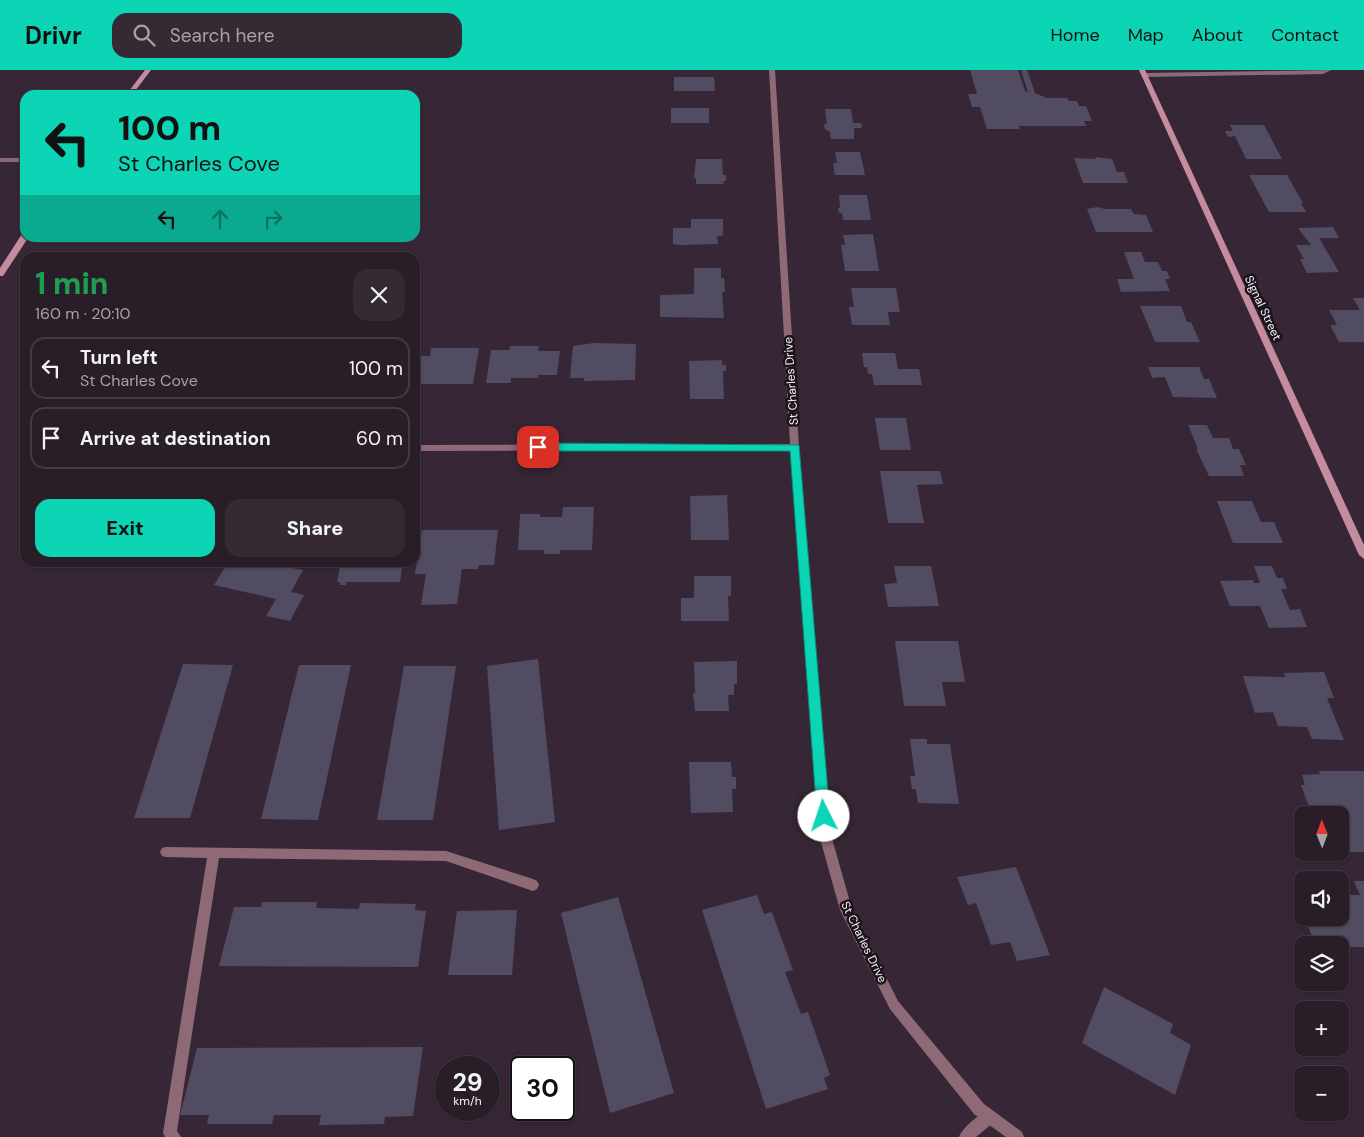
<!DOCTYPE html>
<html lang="en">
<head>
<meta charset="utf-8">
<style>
	:root { --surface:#291d28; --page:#352a34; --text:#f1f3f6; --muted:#a5a2a8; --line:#453b45; --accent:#0cd5b5 }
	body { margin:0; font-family:"DM Sans",sans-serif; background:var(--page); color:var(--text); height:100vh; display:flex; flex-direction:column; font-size:19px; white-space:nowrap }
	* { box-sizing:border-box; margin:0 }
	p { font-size:16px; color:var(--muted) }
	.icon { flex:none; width:28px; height:28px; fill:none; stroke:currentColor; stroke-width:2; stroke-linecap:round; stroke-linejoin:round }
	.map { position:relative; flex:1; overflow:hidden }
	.sheet { position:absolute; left:20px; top:182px; width:400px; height:315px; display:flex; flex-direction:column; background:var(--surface); border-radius:15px; box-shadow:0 1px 4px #0004,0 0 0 1px var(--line) }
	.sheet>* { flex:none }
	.top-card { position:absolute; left:20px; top:20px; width:400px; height:152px; border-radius:15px; box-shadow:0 1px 4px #0004,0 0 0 1px var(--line); background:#0cd5b5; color:#111; overflow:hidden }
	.needle { width:32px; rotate:359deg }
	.fabs { position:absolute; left:1294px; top:736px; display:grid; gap:10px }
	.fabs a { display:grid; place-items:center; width:55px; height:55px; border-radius:10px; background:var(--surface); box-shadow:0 1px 4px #0004,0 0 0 1px var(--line); font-size:25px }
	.speed { position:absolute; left:435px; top:986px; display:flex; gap:10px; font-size:25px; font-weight:700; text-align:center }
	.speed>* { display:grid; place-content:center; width:65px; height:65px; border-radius:50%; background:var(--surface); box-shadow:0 1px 4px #0004,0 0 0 1px var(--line); line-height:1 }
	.speed small { font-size:12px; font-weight:400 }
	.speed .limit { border:2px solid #111; border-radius:8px; background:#fff; color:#111 }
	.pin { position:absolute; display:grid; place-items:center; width:42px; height:42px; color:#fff; margin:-21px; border-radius:10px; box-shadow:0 2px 8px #0006 }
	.me { position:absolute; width:55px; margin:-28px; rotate:356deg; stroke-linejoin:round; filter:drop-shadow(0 0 4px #0008) }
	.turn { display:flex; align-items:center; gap:18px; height:105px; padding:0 15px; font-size:22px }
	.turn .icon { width:65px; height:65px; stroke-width:2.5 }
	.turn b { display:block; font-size:35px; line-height:42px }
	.lanes { display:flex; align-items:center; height:48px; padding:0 15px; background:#0003; justify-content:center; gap:25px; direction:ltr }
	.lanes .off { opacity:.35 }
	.round { display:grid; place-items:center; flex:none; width:52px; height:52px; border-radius:15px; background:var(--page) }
	.overview { display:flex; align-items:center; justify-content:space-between; height:85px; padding:0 15px }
	h1 { font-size:30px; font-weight:800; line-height:38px; color:#1e9e55 }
	.primary-button { display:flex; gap:10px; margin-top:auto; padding:10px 15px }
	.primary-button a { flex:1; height:58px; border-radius:15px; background:var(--accent); color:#111; font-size:20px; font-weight:800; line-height:58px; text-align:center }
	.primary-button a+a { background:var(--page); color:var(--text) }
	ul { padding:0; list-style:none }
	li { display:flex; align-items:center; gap:15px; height:62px; margin:0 10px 8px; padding:0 5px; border:2px solid var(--line); border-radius:15px }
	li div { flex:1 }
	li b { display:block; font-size:19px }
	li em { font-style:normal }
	header { display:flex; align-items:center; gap:30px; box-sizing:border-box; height:70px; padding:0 25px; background:var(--accent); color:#111 }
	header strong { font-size:24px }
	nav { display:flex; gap:28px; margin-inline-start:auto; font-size:18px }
	.search { width:350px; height:45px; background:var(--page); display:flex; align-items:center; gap:12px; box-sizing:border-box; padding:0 18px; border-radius:15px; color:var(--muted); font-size:19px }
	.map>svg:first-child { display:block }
	.building { fill:#514c61 }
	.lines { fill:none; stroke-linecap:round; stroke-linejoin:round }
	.lane { fill:#8e6a76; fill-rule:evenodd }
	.street { fill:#8e6a76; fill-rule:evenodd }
	.secondary { fill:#c58c9f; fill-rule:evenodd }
	.route { fill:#0cd5b5; stroke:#088a76 }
	.labels { text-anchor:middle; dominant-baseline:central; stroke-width:5; stroke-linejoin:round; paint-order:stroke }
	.street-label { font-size:12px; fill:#f9eff9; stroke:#1a131a }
</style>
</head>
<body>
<header>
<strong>Drivr</strong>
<div class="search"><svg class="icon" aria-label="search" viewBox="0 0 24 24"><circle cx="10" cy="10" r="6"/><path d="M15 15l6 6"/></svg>Search here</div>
<nav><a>Home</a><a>Map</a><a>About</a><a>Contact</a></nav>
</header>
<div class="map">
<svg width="1364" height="1067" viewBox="0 0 1364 1067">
	<rect width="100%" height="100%" fill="#372736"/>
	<path class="building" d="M970 0H1018L1025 21 1028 22 1021 0H1027L1035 23 1046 28H1067L1069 31H1077L1079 36H1086L1092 51H1084L1086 56H1019L1020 59H987L980 37H972L968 24H977Z
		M674 7H714L715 21H674Z
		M671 38H709V53H671Z
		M825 39H851L853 53H861L862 58H854V69H831L830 62 825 59 824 54H827Z
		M1230 55H1264L1282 89H1246L1235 66 1228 67 1225 61H1233Z
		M835 82H860L865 105H835L833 93H837Z
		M1095 87 1112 89 1117 102H1124L1128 113H1083L1074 88 1096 89Z
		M696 89H722L723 105H726V111H723L724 114H696V108H694Z
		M1249 105H1287L1303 133H1301L1306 142H1269Z
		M839 125H867L871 150H843L842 143H839L838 138H840Z
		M1097 137 1105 139H1131L1134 144 1146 145 1153 162H1096L1087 139Z
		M691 149H723V163L722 166H717L718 174 681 175 673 174V158H691Z
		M1333 157 1339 168H1319L1339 202 1307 203 1300 189H1304L1296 175H1311L1298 158Z
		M873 164 879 201H845L841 175H845L843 165Z
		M1124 182H1141L1145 192H1158L1162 201H1167L1170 209H1165L1170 221 1121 222 1117 209H1134Z
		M694 198H721V208H724L725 222H722L724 248 660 247V225L694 224Z
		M851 218H896L900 242H888L890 255H852L849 237H854Z
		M1353 228H1364V272H1339L1330 255H1337L1329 240H1360Z
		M1140 236H1181L1187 252H1191L1200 272H1155Z
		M594 273 636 274 635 310 584 311V308H570L573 276Z
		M510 276H539L538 281H560L557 305H538V308H511V313H486L491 280H509Z
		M431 278H479L473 314H415V286H430Z
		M862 283H895L898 299H919L922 315H874L872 304H868L867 297H864Z
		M722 290V295H726V301H723L724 329H690L689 291Z
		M1148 297H1199L1204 309H1209L1217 328 1173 327 1165 307 1152 308Z
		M875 348H906L911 380H880Z
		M1188 355H1207L1213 368H1229L1233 379H1239L1246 395H1240L1244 406H1209L1196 379H1198Z
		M880 401H940L943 414 917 415 924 453H888Z
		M727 425 729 470H691L690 426Z
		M1217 431H1252L1261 452H1274L1283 473H1233Z
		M563 437H594L592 480H560V484H544V480H518L520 444H540V447H562Z
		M422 460H498L494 495H479L478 499H462L457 534 421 535 426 504H415Z
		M228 492H283L281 496 303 500 291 522 304 525 290 551 266 546 276 529 214 515Z
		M341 492H403L400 512H346V515H340V512H337Z
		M894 496H931L939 536 888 537 884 514 897 513Z
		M1254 496H1272L1277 508H1283L1287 519H1281L1290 540 1300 539 1307 557 1269 558 1260 536H1230L1220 511 1253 510 1254 513H1260Z
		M694 506H731V526H728L729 551H681V528H694Z
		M895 571H958L965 612H942L946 636H904Z
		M538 589 555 752 499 760 487 596Z
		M737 591V614H734V625H728L729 641H695L693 623H695L694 592Z
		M183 594 233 595 190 748H134Z
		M299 595H351L318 750 261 749Z
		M404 596H456L433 750H377Z
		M1324 602 1334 628H1327L1344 670 1312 669 1307 657 1278 656 1273 642 1255 643 1243 606 1285 607 1284 603Z
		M910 669H927V674H950L959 734 918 733 916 719H912L910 706H915Z
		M689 692H731L732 707H736V719H732L733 742 691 743Z
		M1319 701H1364V782H1340V745H1312L1301 715H1305L1302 705 1320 704Z
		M1016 797 1050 885 1017 891 1010 872 991 875 976 833 968 835 957 807Z
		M1354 811H1364V877H1340L1338 872H1314L1305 848H1340V825H1360Z
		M757 825 764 844 772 842 793 900 785 902 801 944 808 942 830 1005 824 1008 828 1019 766 1039 702 840Z
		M618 827 674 1023 610 1043 561 843Z
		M262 832H317L316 838 359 839 360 833 416 834 415 840 426 841 418 897 219 896 234 837H261Z
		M517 840 512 905H448L457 841Z
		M1104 917 1173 954 1170 963 1191 975 1175 1025 1082 973Z
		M423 977 413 1046 385 1047 384 1054 319 1055 321 1045H274L272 1054H207L209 1045H180L197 978Z"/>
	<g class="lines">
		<path class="lane" d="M1331 0 1323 4 1144 7 1141 5 1144 3Z
			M166 777 446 781 533 809 537 811 539 815 537 819 533 821 446 791 219 788 177 1061 181 1067H165L163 1063 207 788 166 787 162 786 160 782 162 778Z
			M989 1040 994 1042 996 1047 994 1052 976 1067H959C963 1057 979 1044 989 1040Z"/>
		<path class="street" d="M769 0H775L799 377 831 765 852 839 898 931 984 1034 1022 1062 1024 1067H1006L974 1044 890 939 840 840 819 765 791 380 415 381V375L790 374Z
			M0 88H25V92H0Z"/>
		<path class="secondary" d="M145 0H151L132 25H126Z
			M1139 0H1145L1364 475V489L1359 485Z
			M22 164H25V168H28L3 206H0V198Z"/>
	</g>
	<path class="route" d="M538 373 799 375 830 746 828 750 824 752 819 750 817 746 790 381H538L533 377Z"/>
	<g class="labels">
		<g class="street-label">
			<text transform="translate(1263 238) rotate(65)">Signal Street</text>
			<text transform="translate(791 311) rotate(-94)">St Charles Drive</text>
			<text transform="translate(864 872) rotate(64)">St Charles Drive</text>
		</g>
	</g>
</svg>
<div class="fabs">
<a><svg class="needle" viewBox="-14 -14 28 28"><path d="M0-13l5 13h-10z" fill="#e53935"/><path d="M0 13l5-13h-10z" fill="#a5a2a8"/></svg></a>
<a><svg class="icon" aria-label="sound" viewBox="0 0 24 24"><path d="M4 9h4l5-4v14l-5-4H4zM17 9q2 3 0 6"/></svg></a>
<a><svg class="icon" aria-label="layers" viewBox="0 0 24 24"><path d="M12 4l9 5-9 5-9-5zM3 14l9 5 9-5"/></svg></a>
<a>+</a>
<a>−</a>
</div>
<div class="speed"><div>29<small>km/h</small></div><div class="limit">30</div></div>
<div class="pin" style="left:538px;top:377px;background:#d93025"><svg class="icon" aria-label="arrive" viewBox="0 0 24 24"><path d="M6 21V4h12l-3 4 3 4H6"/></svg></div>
<svg class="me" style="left:824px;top:746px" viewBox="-20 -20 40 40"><circle r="19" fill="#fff"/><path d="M0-13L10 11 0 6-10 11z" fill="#0cd5b5"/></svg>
<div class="top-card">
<div class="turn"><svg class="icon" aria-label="left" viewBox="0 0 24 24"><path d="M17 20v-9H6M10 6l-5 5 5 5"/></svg><div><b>100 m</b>St Charles Cove</div></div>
<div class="lanes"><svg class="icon" aria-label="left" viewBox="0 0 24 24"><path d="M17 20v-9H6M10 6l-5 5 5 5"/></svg><svg class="icon off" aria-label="ahead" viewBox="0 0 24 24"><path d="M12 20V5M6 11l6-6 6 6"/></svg><svg class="icon off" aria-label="right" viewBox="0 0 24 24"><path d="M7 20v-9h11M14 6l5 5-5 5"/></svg></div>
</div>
<section class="sheet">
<div class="overview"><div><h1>1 min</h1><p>160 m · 20:10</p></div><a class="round"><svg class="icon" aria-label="close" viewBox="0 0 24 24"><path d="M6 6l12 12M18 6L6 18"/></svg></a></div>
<ul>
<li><svg class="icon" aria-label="left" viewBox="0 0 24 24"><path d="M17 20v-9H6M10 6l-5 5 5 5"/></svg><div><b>Turn left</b><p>St Charles Cove</p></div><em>100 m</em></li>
<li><svg class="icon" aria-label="arrive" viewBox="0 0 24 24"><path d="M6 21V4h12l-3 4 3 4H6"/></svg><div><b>Arrive at destination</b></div><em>60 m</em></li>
</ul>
<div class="primary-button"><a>Exit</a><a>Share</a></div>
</section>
</div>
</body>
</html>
